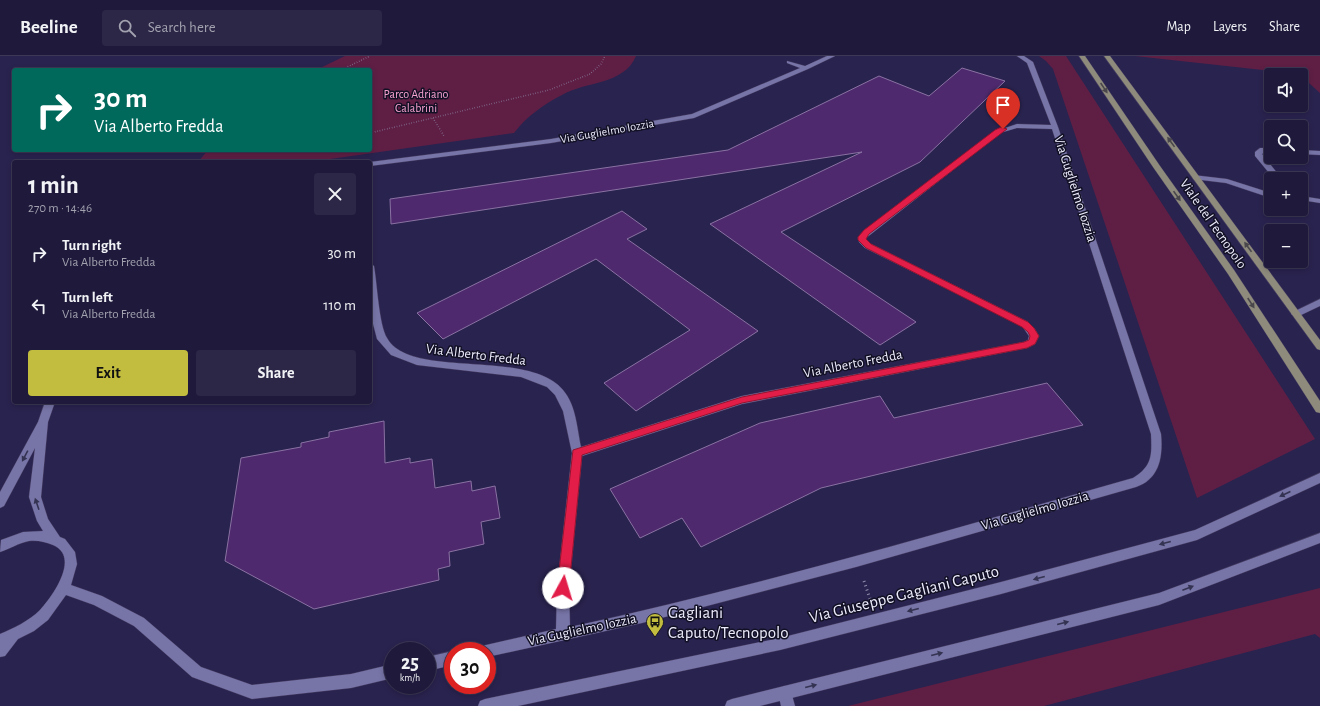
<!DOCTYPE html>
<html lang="en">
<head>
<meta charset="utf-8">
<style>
	:root { --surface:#1f1a3b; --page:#2c2746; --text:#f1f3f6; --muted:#a1a1af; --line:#3c3855; --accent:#c2bd3f }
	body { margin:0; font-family:"Alegreya Sans",sans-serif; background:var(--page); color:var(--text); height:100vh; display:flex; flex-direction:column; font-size:15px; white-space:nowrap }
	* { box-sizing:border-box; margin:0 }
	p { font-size:13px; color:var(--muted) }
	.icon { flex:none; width:22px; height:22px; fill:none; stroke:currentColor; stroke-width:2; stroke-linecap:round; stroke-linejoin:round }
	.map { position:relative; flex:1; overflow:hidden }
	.sheet { position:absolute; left:12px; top:104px; width:360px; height:244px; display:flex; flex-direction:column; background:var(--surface); border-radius:4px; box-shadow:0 2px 6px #0003,0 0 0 1px var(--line) }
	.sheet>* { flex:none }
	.banner { position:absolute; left:12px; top:12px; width:360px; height:84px; border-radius:4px; box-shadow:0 2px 6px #0003,0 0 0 1px var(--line); background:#00695c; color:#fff; overflow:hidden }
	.controls { position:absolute; left:1264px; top:12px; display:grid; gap:8px }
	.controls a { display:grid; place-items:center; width:44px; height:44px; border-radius:4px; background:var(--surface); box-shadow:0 2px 6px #0003,0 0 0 1px var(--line); font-size:20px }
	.speed { position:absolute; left:384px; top:586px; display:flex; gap:8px; font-size:20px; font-weight:700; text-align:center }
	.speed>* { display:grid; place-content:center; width:52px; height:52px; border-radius:50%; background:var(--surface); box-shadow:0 2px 6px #0003,0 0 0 1px var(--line); line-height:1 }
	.speed small { font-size:10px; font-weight:400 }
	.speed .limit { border:6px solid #d22; background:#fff; color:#111 }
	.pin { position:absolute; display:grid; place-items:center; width:34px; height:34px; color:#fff; margin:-41px -17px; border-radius:50% 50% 50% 0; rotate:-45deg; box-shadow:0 0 4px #0007 }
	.pin .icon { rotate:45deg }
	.me { position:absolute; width:44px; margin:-22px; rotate:6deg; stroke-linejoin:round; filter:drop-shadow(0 0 3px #0008) }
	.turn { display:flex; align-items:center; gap:14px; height:84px; padding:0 16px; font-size:18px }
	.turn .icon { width:52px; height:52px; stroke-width:2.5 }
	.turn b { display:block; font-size:28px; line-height:34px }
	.round { display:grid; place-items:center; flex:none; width:42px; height:42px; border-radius:4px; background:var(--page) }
	.headline { display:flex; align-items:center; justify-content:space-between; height:68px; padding:0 16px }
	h1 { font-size:24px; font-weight:600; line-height:30px }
	.cta { display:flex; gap:8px; margin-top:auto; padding:8px 16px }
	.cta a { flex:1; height:46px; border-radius:4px; background:var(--accent); color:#111; font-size:16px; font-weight:600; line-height:46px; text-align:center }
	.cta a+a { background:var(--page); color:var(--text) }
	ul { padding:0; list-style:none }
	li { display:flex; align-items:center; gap:12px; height:52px; padding:0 16px }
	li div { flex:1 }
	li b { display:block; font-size:15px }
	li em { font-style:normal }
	header { display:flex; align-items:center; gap:24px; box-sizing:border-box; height:56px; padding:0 20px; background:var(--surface); border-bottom:1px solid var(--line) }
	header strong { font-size:19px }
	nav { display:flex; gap:22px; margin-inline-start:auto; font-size:14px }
	.search { width:280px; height:36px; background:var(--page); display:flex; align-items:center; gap:10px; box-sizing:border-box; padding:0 14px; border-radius:4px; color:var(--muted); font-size:15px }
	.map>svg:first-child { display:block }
	.green { fill:#5f1f45 }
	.building { fill:#4e296d; stroke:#8a72a3 }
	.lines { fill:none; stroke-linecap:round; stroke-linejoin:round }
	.lane-casing { stroke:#433b60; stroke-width:1 }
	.street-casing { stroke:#433b60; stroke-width:1 }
	.secondary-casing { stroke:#433b60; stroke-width:1 }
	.path-far1 { stroke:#908dab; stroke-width:1.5; stroke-dasharray:0.5 2; stroke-linecap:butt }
	.path { stroke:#908dab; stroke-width:3; stroke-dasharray:1 3.5; stroke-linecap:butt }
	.lane { fill:#7774a7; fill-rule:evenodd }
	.street { fill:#7774a7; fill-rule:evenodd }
	.secondary { fill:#8e8a7c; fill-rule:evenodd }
	.oneway { fill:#4a474c }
	.oneway2 { fill:#353352 }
	.route { fill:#e11d48; stroke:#92132f }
	.labels { text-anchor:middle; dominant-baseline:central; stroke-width:3; stroke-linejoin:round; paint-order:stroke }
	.far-park-label { font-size:12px; fill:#f8a2d0; stroke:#121024 }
	.far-street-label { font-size:12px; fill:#ebebfc; stroke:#121024 }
	.street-label { font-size:14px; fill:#ebebfc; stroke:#121024 }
	.near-street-label { font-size:17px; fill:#ebebfc; stroke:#121024 }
	.near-poi-label { font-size:17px; fill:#ebebfc; stroke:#121024; text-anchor:start }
</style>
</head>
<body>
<header>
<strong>Beeline</strong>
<div class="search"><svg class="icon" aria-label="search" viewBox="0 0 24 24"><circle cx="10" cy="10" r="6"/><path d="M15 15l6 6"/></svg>Search here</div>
<nav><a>Map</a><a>Layers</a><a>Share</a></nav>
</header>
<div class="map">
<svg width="1320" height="650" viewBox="0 0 1320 650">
	<rect width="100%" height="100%" fill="#29234f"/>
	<path class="green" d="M345 0H636C624 29 586 25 562 39 544 48 526 61 514 77L309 106H198L208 94H370V14H316Z
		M1039 0H1066L1315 383 1197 442 1053 13 1046 5Z
		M1135 0H1320V37L1299 18Z
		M1320 532V582L1315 578 1044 650H848Z"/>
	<path class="building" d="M962 12 1005 25 920 106 781 176 916 266 880 289 710 168 862 96 391 168 390 143 728 94 879 20 929 40Z
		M622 155 647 173 627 183 758 275 636 355 604 327 690 274 596 203 443 283 417 257Z
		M1047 327 1083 369 821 432 701 491 682 462 640 482 610 433 760 367 880 340 894 362Z
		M384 365 385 407 410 402V407L432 403 435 432 471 425 472 435 495 430 500 462 481 466 484 488 449 496 450 510 438 513 439 524 314 553 225 505 241 402 301 391V387L329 381V376Z"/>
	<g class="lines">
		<defs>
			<path id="lane" d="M1260 92H1271V96H1265L1262 98 1282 123H1274L1255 100V96Z
				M1301 94 1320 95V99L1301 98Z
				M1193 119 1227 123 1271 137V142L1226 127 1193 123Z
				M1301 140 1320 143V147L1301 144Z
				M1320 243V250L1299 260 1296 261 1291 258 1293 256Z
				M785 630 790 632 795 650H781L778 637 780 632Z"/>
			<path id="street" d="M827 0H835L808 13 694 62 551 87 370 110V106L551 83 692 58 800 12 787 7V5L805 10Z
				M1017 0H1024L1033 6 1058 71 1161 378C1163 400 1160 423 1136 431L856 511 642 567 487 601V595H479L481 590 486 589 556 573 557 532 572 397 563 355 555 339 547 331 521 321 417 309 391 299 377 283 372 264 370 245V207L374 210C377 227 379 269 387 282 410 324 528 292 563 334 576 349 577 372 581 391L742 340 1024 286 1028 284 1029 280 1022 270 865 192 859 186 858 181 996 75 1017 68 1051 69 1027 7ZM1017 72 1052 73 1151 378C1152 400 1152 410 1133 422 946 475 759 530 570 571L569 532 582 400 742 348 1027 292 1035 288 1039 280 1034 272 1028 266 871 188 867 185 866 182 1000 77Z
				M45 346H55L48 366 41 441 48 463 60 481 65 483 75 496 77 508 71 529 102 540 144 562 201 611 252 629 351 618 393 608V622L351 632 252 643 192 621 134 570 94 549 66 539 48 564 34 575 18 583 5 600 0 601V578C14 572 29 565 40 554 52 541 81 501 53 489 45 486 38 484 29 485 18 487 10 493 0 496L1 484 23 476 43 475 37 465 29 441 35 392 4 450 0 452V436L38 366Z
				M1320 417V427L1197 484 1001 538 780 594 518 650H478L480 645 485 643 780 582 1001 526 1195 474Z
				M1320 477V487L1159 549 760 650H725L727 645 732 643 1159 537Z
				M453 595V609L427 615V601Z"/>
			<path id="secondary" d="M1079 0H1085L1160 110 1234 214 1320 345V357L1316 356 1228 218 1153 111Z
				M1104 0H1110L1320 284V294L1317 293Z"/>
		</defs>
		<use href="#lane" class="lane-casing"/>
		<use href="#street" class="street-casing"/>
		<use href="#secondary" class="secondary-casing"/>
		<path class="path-far1" d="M341 14 370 0
			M433 62 444 80
			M370 77 549 34 590 18 601 8 605 0"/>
		<path class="path" d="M864 525 870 543"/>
		<use href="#lane" class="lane"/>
		<use href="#street" class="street"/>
		<use href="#secondary" class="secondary"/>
	</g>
	<defs><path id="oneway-solid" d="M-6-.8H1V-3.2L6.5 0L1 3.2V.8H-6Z"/></defs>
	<g class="oneway">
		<use href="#oneway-solid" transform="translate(1104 32) rotate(56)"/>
		<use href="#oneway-solid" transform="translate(1171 86) rotate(-126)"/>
		<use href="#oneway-solid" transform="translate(1177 140) rotate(55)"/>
		<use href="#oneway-solid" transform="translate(1248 191) rotate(-126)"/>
		<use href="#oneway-solid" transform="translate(1251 247) rotate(57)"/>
	</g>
	<g class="oneway2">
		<use href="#oneway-solid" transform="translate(25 400) rotate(118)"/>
		<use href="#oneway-solid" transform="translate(1285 438) rotate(155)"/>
		<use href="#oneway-solid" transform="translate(37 448) rotate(-109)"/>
		<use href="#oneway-solid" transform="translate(1165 487) rotate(165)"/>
		<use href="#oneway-solid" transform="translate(1039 522) rotate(165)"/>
		<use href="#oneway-solid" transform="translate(1188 532) rotate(-21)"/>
		<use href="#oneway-solid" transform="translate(913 554) rotate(166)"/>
		<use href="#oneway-solid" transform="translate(1063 567) rotate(-14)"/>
		<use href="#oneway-solid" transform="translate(937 598) rotate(-14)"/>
		<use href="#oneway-solid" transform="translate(811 630) rotate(-14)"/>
	</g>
	<path class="route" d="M1001 71 1007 73 869 178 866 183 871 188 1028 266 1034 272 1039 280 1035 288 1027 292 742 347 582 399 569 532 567 536 563 538 559 536 557 532 573 394 742 341 1024 286 1029 284 1030 280 1028 276 1022 271 866 192 858 184V181L864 174 995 74Z"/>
	<defs>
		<symbol id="bus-pin" viewBox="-11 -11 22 30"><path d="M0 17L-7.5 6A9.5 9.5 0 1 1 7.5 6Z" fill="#c2bd3f" stroke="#121024"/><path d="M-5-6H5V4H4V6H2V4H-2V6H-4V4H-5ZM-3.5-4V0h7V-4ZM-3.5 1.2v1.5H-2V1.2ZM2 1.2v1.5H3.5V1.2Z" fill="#111"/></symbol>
	</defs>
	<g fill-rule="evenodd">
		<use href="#bus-pin" x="645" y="556" width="20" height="27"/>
	</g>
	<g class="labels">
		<g class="far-park-label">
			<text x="416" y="38">Parco Adriano<tspan x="416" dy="14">Calabrini</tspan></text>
		</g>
		<g class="far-street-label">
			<text transform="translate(607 75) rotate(-10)">Via Guglielmo Iozzia</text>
		</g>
		<g class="street-label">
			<text transform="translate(1075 133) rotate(72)">Via Guglielmo Iozzia</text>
			<text transform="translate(1213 168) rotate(55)">Viale del Tecnopolo</text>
			<text transform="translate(476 299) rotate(7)">Via Alberto Fredda</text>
			<text transform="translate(853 308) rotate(-11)">Via Alberto Fredda</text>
			<text transform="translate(1035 455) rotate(-16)">Via Guglielmo Iozzia</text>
			<text transform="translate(582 574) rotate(-12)">Via Guglielmo Iozzia</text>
		</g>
		<g class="near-street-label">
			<text transform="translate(904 538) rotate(-14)">Via Giuseppe Gagliani Caputo</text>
		</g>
		<g class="near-poi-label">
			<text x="668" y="556">Gagliani<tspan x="668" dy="20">Caputo/Tecnopolo</tspan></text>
		</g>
	</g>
</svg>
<div class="controls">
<a><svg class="icon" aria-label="sound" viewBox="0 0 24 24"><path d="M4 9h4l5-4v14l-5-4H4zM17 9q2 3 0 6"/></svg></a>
<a><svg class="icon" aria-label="search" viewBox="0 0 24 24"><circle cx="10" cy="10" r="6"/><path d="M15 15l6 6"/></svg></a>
<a>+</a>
<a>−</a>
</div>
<div class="speed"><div>25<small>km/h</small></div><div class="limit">30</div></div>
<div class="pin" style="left:1003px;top:73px;background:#d93025"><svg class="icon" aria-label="arrive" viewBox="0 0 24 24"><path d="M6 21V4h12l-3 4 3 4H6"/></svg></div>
<svg class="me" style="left:563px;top:532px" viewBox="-20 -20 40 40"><circle r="19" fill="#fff"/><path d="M0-13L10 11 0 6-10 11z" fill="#e11d48"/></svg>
<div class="banner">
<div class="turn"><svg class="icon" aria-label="right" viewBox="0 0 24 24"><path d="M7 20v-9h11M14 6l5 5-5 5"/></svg><div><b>30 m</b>Via Alberto Fredda</div></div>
</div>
<section class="sheet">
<div class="headline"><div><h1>1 min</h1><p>270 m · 14:46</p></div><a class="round"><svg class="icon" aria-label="close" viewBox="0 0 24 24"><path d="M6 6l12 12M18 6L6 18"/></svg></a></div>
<ul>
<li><svg class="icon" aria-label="right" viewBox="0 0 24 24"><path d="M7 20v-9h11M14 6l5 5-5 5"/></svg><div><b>Turn right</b><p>Via Alberto Fredda</p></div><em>30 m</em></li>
<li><svg class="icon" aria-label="left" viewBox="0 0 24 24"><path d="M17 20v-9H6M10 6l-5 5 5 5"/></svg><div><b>Turn left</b><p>Via Alberto Fredda</p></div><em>110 m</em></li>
</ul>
<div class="cta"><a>Exit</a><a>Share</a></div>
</section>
</div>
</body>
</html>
